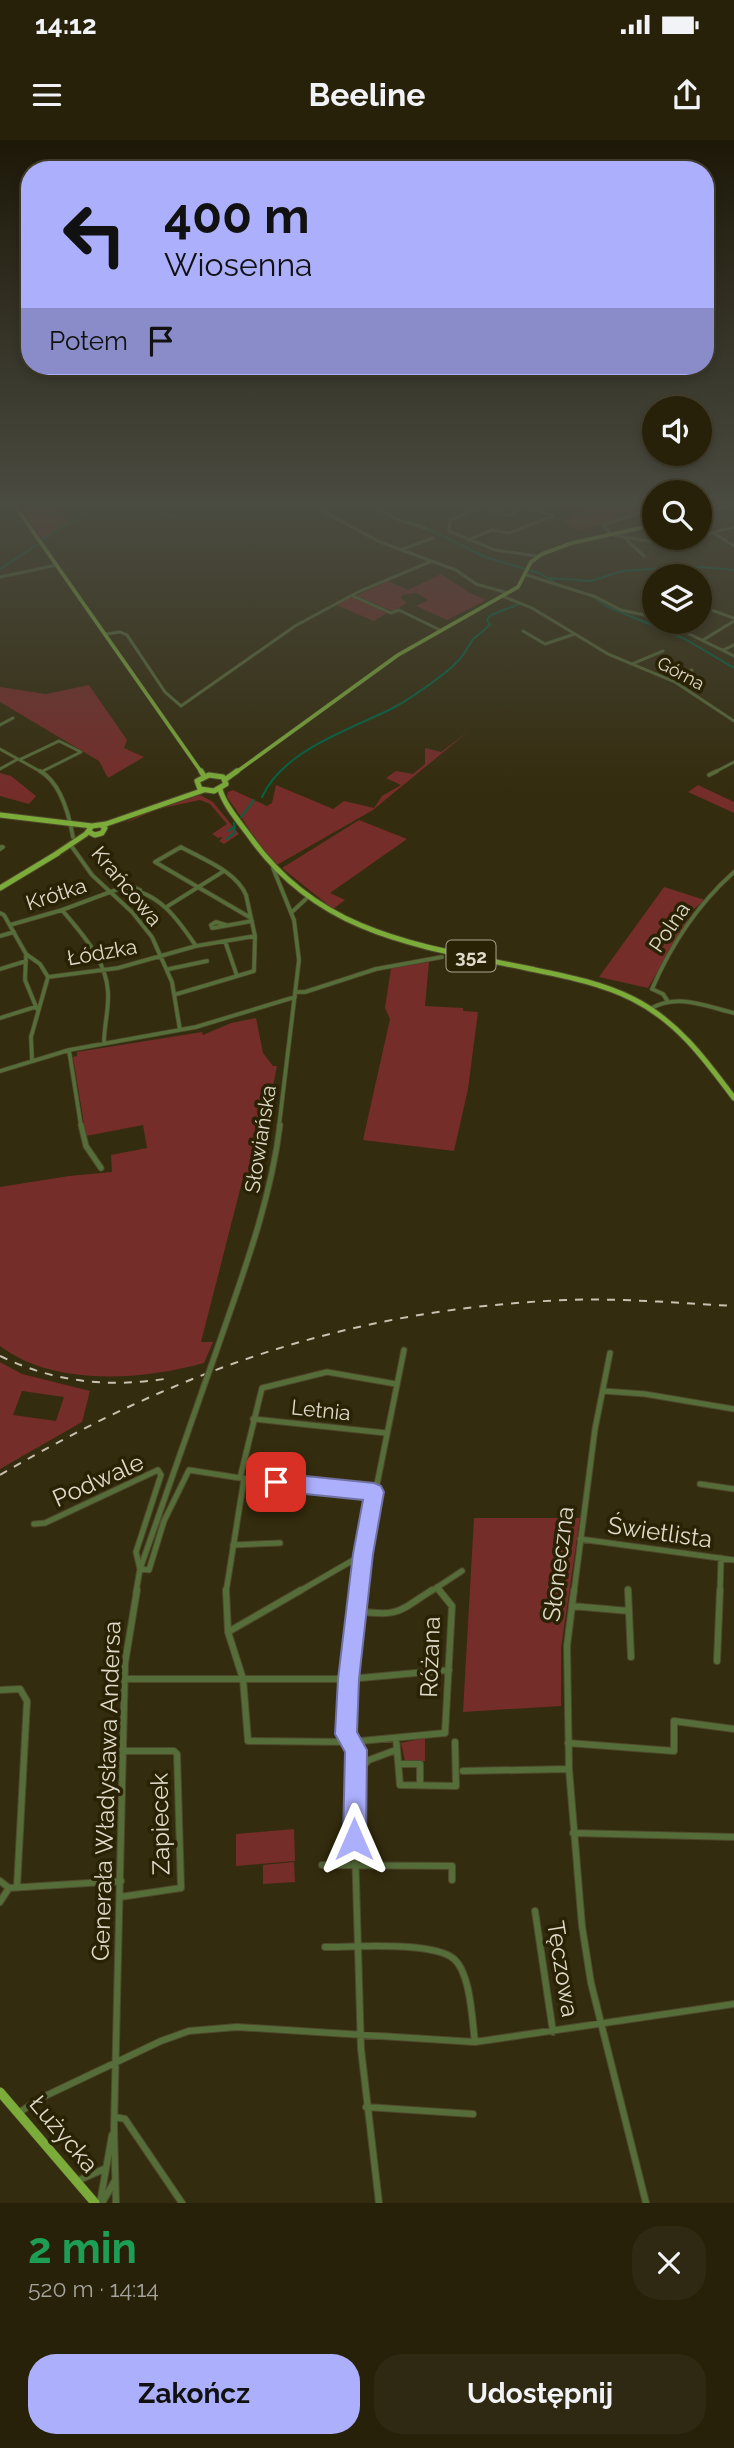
<!DOCTYPE html>
<html lang="pl">
<head>
<meta charset="utf-8">
<style>
	:root { --surface:#27210a; --page:#2f2913; --text:#f1f3f6; --muted:#a4a39c; --line:#433e2b; --accent:#acaffb }
	body { margin:0; font-family:Raleway,sans-serif; background:var(--page); color:var(--text); height:100vh; display:flex; flex-direction:column; font-size:26px; white-space:nowrap }
	* { box-sizing:border-box; margin:0 }
	p { font-size:23px; color:var(--muted) }
	.icon { flex:none; width:38px; height:38px; fill:none; stroke:currentColor; stroke-width:2; stroke-linecap:round; stroke-linejoin:round }
	.map { position:relative; height:2063px; overflow:hidden }
	.panel { display:flex; flex-direction:column; background:var(--surface); flex:1 }
	.panel>* { flex:none }
	.banner { position:absolute; left:21px; top:21px; width:693px; height:214px; border-radius:28px; box-shadow:0 4px 10px #0003,0 0 0 2px var(--line); background:#acaffb; color:#111; overflow:hidden }
	.fabs { position:absolute; left:642px; top:256px; display:grid; gap:14px }
	.fabs a { display:grid; place-items:center; width:70px; height:70px; border-radius:50%; background:var(--surface); box-shadow:0 4px 10px #0003,0 0 0 2px var(--line); font-size:35px }
	.pin { position:absolute; display:grid; place-items:center; width:60px; height:60px; color:#fff; margin:-30px; border-radius:14px; box-shadow:0 4px 10px #0006 }
	.me { position:absolute; width:77px; margin:-38px; rotate:0deg; stroke-linejoin:round; filter:drop-shadow(0 0 5px #0008) }
	.turn { display:flex; align-items:center; gap:24px; height:147px; padding:0 28px; font-size:32px }
	.turn .icon { width:91px; height:91px; stroke-width:2.5 }
	.turn b { display:block; font-size:49px; line-height:60px }
	.then { display:flex; align-items:center; height:66px; padding:0 28px; background:#0003; gap:14px; font-size:26px }
	.round { display:grid; place-items:center; flex:none; width:74px; height:74px; border-radius:28px; background:var(--page) }
	.head { display:flex; align-items:center; justify-content:space-between; height:119px; padding:0 28px }
	h1 { font-size:42px; font-weight:700; line-height:52px; color:#1e9e55 }
	.cta { display:flex; gap:14px; margin-top:auto; padding:14px 28px }
	.cta a { flex:1; height:80px; border-radius:28px; background:var(--accent); color:#111; font-size:28px; font-weight:700; line-height:80px; text-align:center }
	.cta a+a { background:var(--page); color:var(--text) }
	.status { display:flex; justify-content:space-between; align-items:center; height:49px; padding:0 35px; background:var(--surface); direction:ltr }
	.status svg { height:19px; fill:currentColor }
	header { display:flex; justify-content:space-between; align-items:center; height:91px; padding:0 28px; background:var(--surface); font-size:32px; font-weight:700 }
	.map>svg:first-child { display:block }
	.green { fill:#752d2a; fill-rule:evenodd }
	.lines { fill:none; stroke-linecap:round; stroke-linejoin:round }
	.stream { stroke:#006445; stroke-width:2 }
	.minor-far3-casing { stroke:#4f482c; stroke-width:3.5 }
	.minor-far2-casing { stroke:#4f482c; stroke-width:5 }
	.minor-far1-casing { stroke:#4f482c; stroke-width:7 }
	.minor-casing { stroke:#4f482c; stroke-width:8 }
	.major-far2-casing { stroke:#4f482c; stroke-width:4.5 }
	.major-far1-casing { stroke:#4f482c; stroke-width:7 }
	.major-casing { stroke:#4f482c; stroke-width:10 }
	.minor-far3 { stroke:#556d39; stroke-width:2.5 }
	.minor-far2 { stroke:#556d39; stroke-width:3.5 }
	.minor-far1 { stroke:#556d39; stroke-width:5 }
	.minor { stroke:#556d39; stroke-width:6 }
	.major-far2 { stroke:#7bab39; stroke-width:3.5 }
	.major-far1 { stroke:#7bab39; stroke-width:5 }
	.major { stroke:#7bab39; stroke-width:9 }
	.rail { stroke:#c7c2af; stroke-width:2; stroke-dasharray:8 8; stroke-linecap:butt }
	.minor-bridge-casing { stroke:#4f482c; stroke-width:7; stroke-linecap:butt }
	.minor-bridge { stroke:#556d39; stroke-width:5 }
	.route { fill:#acaffb; stroke:#7072a3; stroke-width:2 }
	.labels { text-anchor:middle; dominant-baseline:central; stroke-width:7; stroke-linejoin:round; paint-order:stroke }
	.far-street-label { font-size:18px; fill:#dfdac9; stroke:#2a2204 }
	.shield { fill:#2a2204; stroke:#a9a38e; stroke-width:2 }
	.shield-label { font-size:19px; font-weight:bold; fill:#dfdac9 }
	.street-label { font-size:21px; fill:#dfdac9; stroke:#2a2204 }
	.near-street-label { font-size:24px; fill:#dfdac9; stroke:#2a2204 }
</style>
</head>
<body>
<div class="status"><b>14:12</b><svg viewBox="0 0 49 12"><path d="M0 12V9h3v3zM5 12V6h3v6zM10 12V3h3v9zM15 12V0h3v12zM26 1h20v11H26zM47 4h2v5h-2z"/></svg></div>
<header><svg class="icon" aria-label="menu" viewBox="0 0 24 24"><path d="M4 6h16M4 12h16M4 18h16"/></svg>Beeline<svg class="icon" aria-label="share" viewBox="0 0 24 24"><path d="M12 15V3M7 8l5-5 5 5M5 13v7h14v-7"/></svg></header>
<div class="map">
<svg width="734" height="2063" viewBox="0 0 734 2063">
	<rect width="100%" height="100%" fill="#342c0e"/>
	<path class="green" d="M17 363H52L68 383 42 399Z
		M535 363H654V366L579 391 563 381 580 372Z
		M441 434 468 452 486 460 447 480 416 466 428 460 416 453 403 455 401 458 407 463 393 471 356 456 388 441 408 450Z
		M349 458H354L387 473 374 481 336 465Z
		M89 545 127 600 124 608 144 617 108 638 99 621 0 562V547L46 554Z
		M469 591 373 670 275 726 227 657 228 652 233 650 267 666 272 663 276 645 333 669 344 661 374 668 382 656 401 645 386 638 396 631 413 634 425 624V608L441 612Z
		M0 633 11 636 36 656 29 664 0 656Z
		M698 645 734 662V673L688 652Z
		M200 655 213 662 239 694 224 704 219 701 223 697 218 698 212 694 227 684 210 664 200 660 158 669 128 682H127L155 668Z
		M359 680 407 699 330 753 345 760 333 769 282 728Z
		M664 747 705 760 694 769 648 848 599 837Z
		M429 822 425 866 463 868V871L478 872 468 949 454 1011 363 1000 390 879 385 868 391 828Z
		M256 878 263 913 273 926H277L255 1035 244 1034 201 1202H213L204 1223C143 1240 54 1247 0 1206V1047L69 1036 112 1032 111 1015 147 1008 143 985 86 996 73 917 77 916V912L202 892 203 895 231 883Z
		M0 1222 22 1234 90 1251 82 1282 0 1329ZM22 1251 64 1257 56 1281 13 1275Z
		M474 1378H580L561 1508V1566L463 1572Z
		M425 1598V1621H405L401 1603Z
		M294 1689 295 1721 236 1726V1694Z
		M294 1722 295 1742 263 1744V1725Z"/>
	<g class="lines">
		<path class="stream" d="M144 363 178 379
			M376 363 485 417 539 433 558 444
			M43 400 100 363
			M0 429 38 404
			M548 438 591 441 623 431 688 426 734 430
			M595 458 606 466 685 499 734 528
			M472 500 490 485 487 480 491 475 519 464
			M262 657C283 611 346 591 389 570 406 562 443 536 456 523 463 517 467 508 472 501
			M241 677 254 660
			M228 691 235 686
			M227 699 235 692 234 683"/>
		<defs>
			<path id="minor-far3" d="M307 363 380 402 456 430 476 444 508 453
				M367 363 399 380 425 388
				M467 363 511 376 522 367 507 363
				M522 367 552 375
				M480 368 450 380 449 391 495 410 537 416
				M703 373 704 363
				M714 393 734 406
				M612 395 666 404 695 397
				M612 395 603 385 654 368
				M700 396 734 387
				M625 398 644 416
				M468 400 492 390 509 393 553 376
				M403 409 433 398
				M527 435 596 457 621 470 654 477
				M0 437 57 425
				M353 456 391 473 399 470 440 490
				M502 456 532 468 608 514 675 542 734 581
				M700 466 734 478
				M663 481 734 516
				M523 491 545 504 575 494
				M106 494 120 492 127 495 165 552 181 566 295 486 358 452 432 421
				M703 500 734 481
				M723 510 734 505
				M632 524 663 511
				M668 539 692 530
				M0 585 13 578
				M0 609 43 633
				M21 619 59 601 81 612 43 631
				M0 629 18 619
				M713 633 734 622"/>
			<path id="minor-far2" d="M40 631C61 643 69 674 73 697
				M709 635 717 631
				M70 704 92 735 132 772 152 797 172 842 180 890
				M0 707H3L0 709
				M273 728 294 780 299 820 279 986
				M123 748C159 752 177 778 196 806
				M168 766 224 731
				M62 770C82 794 106 819 108 852 109 869 104 886 104 903
				M293 771 307 758
				M0 773 4 775 26 814 40 824 48 837 31 897 32 920
				M251 778 155 722 181 707C202 719 236 731 246 755L255 796
				M10 785 62 770 129 745 140 750
				M212 788 211 785 216 782 226 785
				M213 788 252 781
				M0 796 14 792
				M225 801 237 836
				M26 815 25 840 37 869
				M0 829 26 821
				M169 829 207 821
				M48 837 118 828 196 806 255 796 254 831 177 854
				M296 852H305L376 829 442 817
				M667 860 663 854 652 849C671 805 698 764 734 732
				M650 869C678 853 705 866 734 873
				M0 878 35 867
				M69 910 81 986
				M0 931 69 910 196 887 295 857"/>
			<path id="minor-far1" d="M81 985 86 1006 101 1028
				M215 1215C241 1139 270 1065 280 985
				M603 1251 645 1254 734 1269
				M253 1279 386 1293
				M241 1338 374 1352
				M700 1344 734 1349
				M34 1384 45 1383 158 1330 161 1335 136 1412 140 1429 149 1430 164 1381 189 1330 240 1338 262 1248 327 1232 396 1244
				M580 1399 734 1420
				M233 1405 280 1403
				M437 1447 441 1452
				M628 1449V1452
				M136 1452 140 1429 205 1243
				M226 1452 244 1339
				M298 1452 362 1415
				M359 1452 363 1414 404 1210
				M430 1452 462 1431
				M574 1452 595 1289 610 1213
				M720 1452 721 1418"/>
			<path id="minor" d="M226 1450 228 1492
				M301 1450 228 1492 243 1539 248 1601 350 1602 445 1593 452 1466 439 1450
				M359 1450 346 1594 356 1610 354 1674 361 1909 379 2063
				M574 1450 567 1506 569 1629 582 1786 591 1843 646 2063
				M628 1450 631 1517
				M572 1466 629 1471
				M357 1471C399 1477 398 1472 432 1450
				M717 1521 720 1450
				M125 1539H349L449 1530
				M0 1550 20 1549 27 1561 17 1747
				M396 1598 400 1645 456 1646 455 1602
				M568 1603 674 1611V1581L734 1589
				M400 1624H420V1645
				M463 1631 569 1629
				M356 1632 369 1620 396 1610
				M573 1693 734 1697
				M322 1725 452 1726V1740
				M0 1741 9 1748 121 1741
				M120 1757 181 1748 177 1614 174 1611H122
				M0 1762 9 1748
				M535 1771 553 1892
				M325 1807C353 1807 433 1801 454 1819 471 1834 472 1881 475 1902
				M366 1967 473 1974
				M20 1972 41 1958 161 1901 189 1891 237 1887 475 1902 734 1864
				M115 1977 125 1979 182 2063
				M77 2041 104 2029
				M100 2063 112 1995
				M102 2063 114 2042
				M116 2063 114 1987 125 1523 137 1450"/>
			<path id="major-far2" d="M13 363 202 633
				M700 374 734 365
				M235 633 398 515 518 447 531 422 542 414 572 403 654 385"/>
			<path id="major-far1" d="M201 631 204 636
				M209 635 223 637 226 644 214 651 200 649 197 641Z
				M226 639 237 631
				M220 649C224 665 241 684 251 698 321 796 422 806 531 829 565 836 601 843 633 859 677 881 705 919 734 958
				M0 675 92 686
				M89 692 95 695 102 693 105 688 101 685
				M56 714 86 694 92 686 106 684 204 650
				M0 748 58 713"/>
			<path id="major" d="M0 1952 95 2063"/>
		</defs>
		<use href="#minor-far3" class="minor-far3-casing"/>
		<use href="#minor-far2" class="minor-far2-casing"/>
		<use href="#minor-far1" class="minor-far1-casing"/>
		<use href="#minor" class="minor-casing"/>
		<use href="#major-far2" class="major-far2-casing"/>
		<use href="#major-far1" class="major-far1-casing"/>
		<use href="#major" class="major-casing"/>
		<use href="#minor-far3" class="minor-far3"/>
		<use href="#minor-far2" class="minor-far2"/>
		<use href="#minor-far1" class="minor-far1"/>
		<use href="#minor" class="minor"/>
		<use href="#major-far2" class="major-far2"/>
		<use href="#major-far1" class="major-far1"/>
		<use href="#major" class="major"/>
		<path class="rail" d="M0 1216C56 1243 110 1248 171 1238
			M0 1335C182 1228 353 1169 565 1160 621 1158 678 1163 734 1166"/>
		<defs>
			<path id="minor-bridge" d="M205 1243 215 1215"/>
		</defs>
		<use href="#minor-bridge" class="minor-bridge-casing"/>
		<use href="#minor-bridge" class="minor-bridge"/>
	</g>
	<linearGradient id="sky" x2="0" y2="1"><stop stop-color="#1d1808"/><stop offset="0.56" stop-color="#4a4b41"/><stop offset="1" stop-color="#4a4b41" stop-opacity="0"/></linearGradient>
	<rect width="734" height="652" fill="url(#sky)"/>
	<path class="route" d="M276 1333 374 1343 381 1346 384 1352 373 1414 359 1539 357 1592 367 1610 366 1699 362 1707 354 1711 346 1707 343 1699 345 1612 335 1594 338 1539 353 1414 363 1360 276 1351 270 1348 267 1342 270 1336Z"/>
	<g class="labels">
		<g class="far-street-label">
			<text transform="translate(681 533) rotate(28)">Górna</text>
		</g>
		<rect class="shield" x="446.5" y="800.5" width="49" height="31" rx="5"/>
		<g class="shield-label">
			<text x="471" y="816">352</text>
		</g>
		<g class="street-label">
			<text transform="translate(127 746) rotate(50)">Krańcowa</text>
			<text transform="translate(56 754) rotate(-18)">Krótka</text>
			<text transform="translate(669 787) rotate(-56)">Polna</text>
			<text transform="translate(102 812) rotate(-10)">Łódzka</text>
			<text transform="translate(260 999) rotate(-81)">Słowiańska</text>
			<text transform="translate(321 1270) rotate(6)">Letnia</text>
		</g>
		<g class="near-street-label">
			<text transform="translate(98 1340) rotate(-24)">Podwale</text>
			<text transform="translate(660 1392) rotate(8)">Świetlista</text>
			<text transform="translate(558 1424) rotate(-83)">Słoneczna</text>
			<text transform="translate(430 1517) rotate(-88)">Różana</text>
			<text transform="translate(106 1651) rotate(-88)">Generała Władysława Andersa</text>
			<text transform="translate(160 1684) rotate(-91)">Zapiecek</text>
			<text transform="translate(563 1829) rotate(81)">Tęczowa</text>
			<text transform="translate(64 1994) rotate(50)">Łużycka</text>
		</g>
	</g>
</svg>
<div class="fabs">
<a><svg class="icon" aria-label="sound" viewBox="0 0 24 24"><path d="M4 9h4l5-4v14l-5-4H4zM17 9q2 3 0 6"/></svg></a>
<a><svg class="icon" aria-label="search" viewBox="0 0 24 24"><circle cx="10" cy="10" r="6"/><path d="M15 15l6 6"/></svg></a>
<a><svg class="icon" aria-label="layers" viewBox="0 0 24 24"><path d="M12 4l9 5-9 5-9-5zM3 14l9 5 9-5"/></svg></a>
</div>
<div class="pin" style="left:276px;top:1342px;background:#d93025"><svg class="icon" aria-label="arrive" viewBox="0 0 24 24"><path d="M6 21V4h12l-3 4 3 4H6"/></svg></div>
<svg class="me" style="left:354px;top:1699px" viewBox="-20 -20 40 40"><path d="M0-17L14 15 0 8-14 15z" fill="#acaffb" stroke="#fff" stroke-width="4"/></svg>
<div class="banner">
<div class="turn"><svg class="icon" aria-label="left" viewBox="0 0 24 24"><path d="M17 20v-9H6M10 6l-5 5 5 5"/></svg><div><b>400 m</b>Wiosenna</div></div>
<div class="then">Potem<svg class="icon" aria-label="arrive" viewBox="0 0 24 24"><path d="M6 21V4h12l-3 4 3 4H6"/></svg></div>
</div>
</div>
<section class="panel">
<div class="head"><div><h1>2 min</h1><p>520 m · 14:14</p></div><a class="round"><svg class="icon" aria-label="close" viewBox="0 0 24 24"><path d="M6 6l12 12M18 6L6 18"/></svg></a></div>
<div class="cta"><a>Zakończ</a><a>Udostępnij</a></div>
</section>
</body>
</html>
